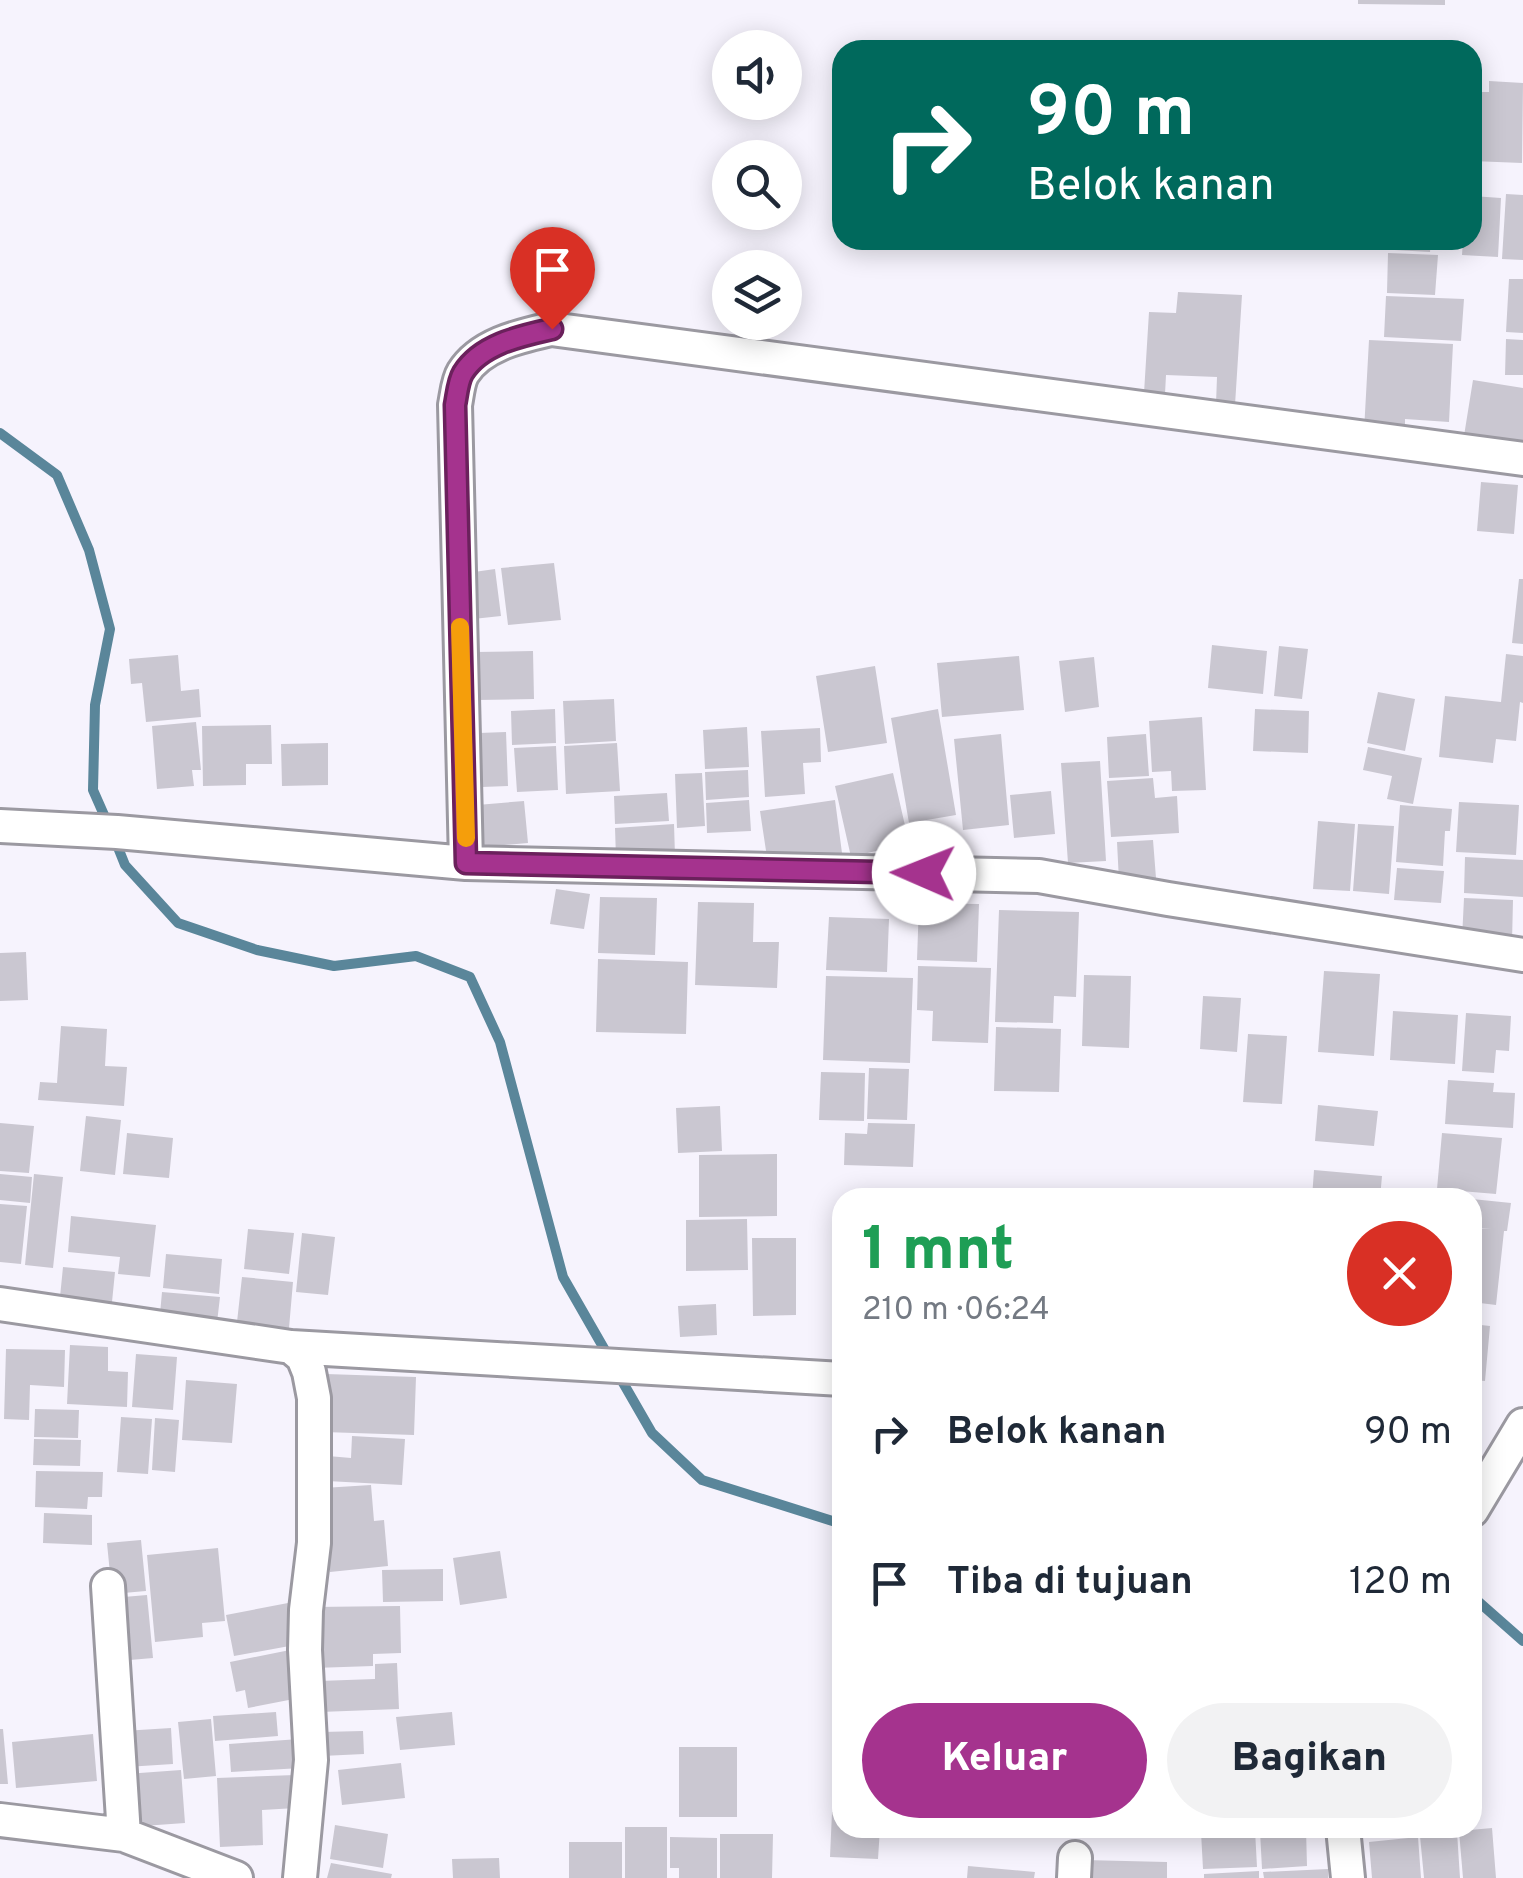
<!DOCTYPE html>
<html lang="id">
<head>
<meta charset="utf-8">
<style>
	:root { --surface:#fff; --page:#f2f2f3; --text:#1f2937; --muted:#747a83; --accent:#a5338e }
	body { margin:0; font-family:Overpass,sans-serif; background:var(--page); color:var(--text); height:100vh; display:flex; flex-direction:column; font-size:38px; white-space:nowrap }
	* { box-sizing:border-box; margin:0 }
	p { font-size:32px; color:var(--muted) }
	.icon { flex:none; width:55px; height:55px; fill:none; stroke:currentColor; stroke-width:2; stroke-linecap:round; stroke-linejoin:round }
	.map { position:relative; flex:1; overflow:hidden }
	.sheet { position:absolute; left:832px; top:1188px; width:650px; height:650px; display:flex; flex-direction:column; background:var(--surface); border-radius:30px; box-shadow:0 5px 25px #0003 }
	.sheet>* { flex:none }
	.top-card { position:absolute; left:832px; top:40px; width:650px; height:210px; border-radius:30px; box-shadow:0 5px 25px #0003; background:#00695c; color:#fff; overflow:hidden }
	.controls { position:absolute; left:712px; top:30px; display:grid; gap:20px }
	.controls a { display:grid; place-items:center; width:90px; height:90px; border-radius:50%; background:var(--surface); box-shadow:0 5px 25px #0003; font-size:50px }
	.pin { position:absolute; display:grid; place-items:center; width:85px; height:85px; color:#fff; margin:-102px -42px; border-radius:50% 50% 50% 0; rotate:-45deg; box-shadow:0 0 10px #0007 }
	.pin .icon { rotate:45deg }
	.me { position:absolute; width:110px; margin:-55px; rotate:271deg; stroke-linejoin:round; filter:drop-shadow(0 0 8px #0008) }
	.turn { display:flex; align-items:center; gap:35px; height:210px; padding:0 30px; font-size:45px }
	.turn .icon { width:130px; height:130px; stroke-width:2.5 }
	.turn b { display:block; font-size:70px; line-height:85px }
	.round { display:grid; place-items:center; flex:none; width:105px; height:105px; border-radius:52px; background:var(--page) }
	.overview { display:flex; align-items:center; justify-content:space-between; height:170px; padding:0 30px }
	h1 { font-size:60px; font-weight:800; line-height:75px; color:#1e9e55 }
	.button { display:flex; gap:20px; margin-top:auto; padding:20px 30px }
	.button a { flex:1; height:115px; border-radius:60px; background:var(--accent); color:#fff; font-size:40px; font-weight:800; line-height:115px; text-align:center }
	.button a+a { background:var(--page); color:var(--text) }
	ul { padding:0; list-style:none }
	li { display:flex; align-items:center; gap:30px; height:150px; padding:0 30px }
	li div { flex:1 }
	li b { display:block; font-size:38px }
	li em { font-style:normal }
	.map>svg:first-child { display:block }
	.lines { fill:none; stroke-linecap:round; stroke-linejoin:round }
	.stream { stroke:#5a869a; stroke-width:10 }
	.building { fill:#cac7d1 }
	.minor-casing { stroke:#9b99a1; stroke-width:38 }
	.minor { stroke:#fff; stroke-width:32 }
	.route-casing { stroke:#6b215c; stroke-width:25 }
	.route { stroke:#a5338e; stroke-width:18 }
	.slow { stroke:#f59e0b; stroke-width:18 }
</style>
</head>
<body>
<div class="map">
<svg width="1523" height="1878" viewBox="0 0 1523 1878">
	<rect width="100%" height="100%" fill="#f6f3fd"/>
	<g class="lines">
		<path class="stream" d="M0 433 57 475 89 550 110 629 95 705 93 790 108 824
			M115 840 125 865 178 923 257 950 334 966 416 956 470 977 500 1042 563 1277 610 1359
			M618 1374 652 1433 702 1480 842 1524
			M1472 1596 1523 1641"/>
	</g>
	<path class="building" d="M1358 0H1445V5L1358 4Z
		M1489 81 1523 83 1522 163 1472 161V92H1489Z
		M1506 194 1523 195V260L1502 259Z
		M1472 196 1501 198 1498 257 1462 255 1463 240H1472Z
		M1378 240H1431L1430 252 1377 249Z
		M1388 253 1438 255 1435 295 1387 293Z
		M1509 279H1523V333L1506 332Z
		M1178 292 1242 295 1235 405 1216 404 1217 377 1166 375 1165 394 1144 393 1149 312 1176 313Z
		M1386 296 1464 299 1461 341 1384 337Z
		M1506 339 1523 340V375H1505Z
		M1369 340 1453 344 1449 422 1405 419V434L1364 431Z
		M1473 380 1523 388V451L1463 442Z
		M1481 482 1518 485 1514 534 1477 531Z
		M554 563 561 620 508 625 501 568Z
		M495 569 501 616 473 619 467 573Z
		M1519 579H1523V644L1512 643Z
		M1212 645 1267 651 1263 694 1208 688Z
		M1279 646 1308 649 1302 699 1274 696Z
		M533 651 534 699 477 700 476 652Z
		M1506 654 1523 656V703L1520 702 1516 741 1496 739 1493 763 1439 757 1445 696 1501 702Z
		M178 655 181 691 199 689 201 717 146 722 142 683 131 684 129 659Z
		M1019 656 1024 710 942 717 937 663Z
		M1094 657 1099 707 1065 712 1059 661Z
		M875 666 887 743 828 752 816 676Z
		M1378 692 1415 699 1405 751 1367 743Z
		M614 699 616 741 565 744 563 701Z
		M555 709 556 743 512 745 511 711Z
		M938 709 956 815 909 823 891 718Z
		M1255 709 1309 711 1308 753 1253 751Z
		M1202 717 1206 790 1172 791 1171 771 1152 772 1149 721Z
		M196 722 201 770H192L194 786 157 789 152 726Z
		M271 725 272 764H246V785L203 786 202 726Z
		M747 727 749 767 705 769 703 730Z
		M820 728 821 762 803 763 805 794 765 797 761 731Z
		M506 732 508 786 482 787 479 733Z
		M1001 734 1009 825 963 830 954 739Z
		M1146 734 1149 776 1109 778 1107 737Z
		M328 743V785L282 786 281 744Z
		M617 743 620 791 566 794 564 746Z
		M556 746 558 790 517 792 514 748Z
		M1368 747 1422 758 1413 804 1387 799 1392 776 1363 770Z
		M1100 761 1106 861 1068 863 1061 763Z
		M748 770 749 797 706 800 705 772Z
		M702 773 705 826 677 828 675 774Z
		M893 773 909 843 851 857 835 786Z
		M1153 778 1155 798 1177 796 1179 833 1111 837 1107 781Z
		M1051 791 1055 834 1014 838 1010 795Z
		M667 793 669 821 615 824 614 796Z
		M749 800 751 831 707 833 706 803Z
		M835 800 842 853 768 864 760 811Z
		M524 801 528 843 480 847 477 805Z
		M1459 802 1519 805 1516 855 1456 852Z
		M1400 805 1452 809 1450 831H1445L1443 866 1396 862Z
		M1318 821 1355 824 1350 891 1313 889Z
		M674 824 675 856 616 858 615 828Z
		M1358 824 1394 826 1389 894 1353 891Z
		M1153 840 1156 878 1119 881 1117 842Z
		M1465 857 1523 860V897L1464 893Z
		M1397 868 1444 871 1441 903 1394 900Z
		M556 889 590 894 584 929 550 924Z
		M600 897 657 898 655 955 598 953Z
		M1464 898 1513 900 1512 942 1462 939Z
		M698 902 754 903 753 942H779L777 988 695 985Z
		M919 903 979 904 977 962 917 960Z
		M999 910 1079 912 1076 997 1054 996 1053 1023 995 1022Z
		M829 917 889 919 887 972 826 970Z
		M26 952 28 1000 0 1001V953Z
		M598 959 688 962 686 1034 596 1032Z
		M918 966 991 968 988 1043 932 1041 933 1011 917 1010Z
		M1324 971 1380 974 1374 1056 1318 1052Z
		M1084 975 1131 976 1129 1048 1082 1046Z
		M826 976 913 978 910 1063 823 1060Z
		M1203 996 1241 998 1237 1052 1200 1049Z
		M1393 1011 1458 1015 1455 1064 1390 1060Z
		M1466 1013 1511 1016 1509 1051 1496 1050 1494 1073 1462 1071Z
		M61 1026 107 1029 105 1066 127 1067 124 1106 38 1100 40 1082 57 1083Z
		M996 1027 1061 1029 1059 1092 994 1091Z
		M1248 1034 1287 1036 1282 1104 1243 1102Z
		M869 1068 909 1069 907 1120 867 1119Z
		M821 1072 865 1073 864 1121 819 1120Z
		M1448 1080 1494 1083 1493 1092 1515 1093 1513 1128 1445 1124Z
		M1318 1105 1378 1111 1374 1146 1315 1141Z
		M720 1106 722 1151 678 1153 676 1108Z
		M86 1116 121 1120 115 1175 80 1171Z
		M0 1123 34 1126 29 1173 0 1171Z
		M868 1123 915 1124 913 1167 844 1165 845 1133 867 1134Z
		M127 1133 173 1138 169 1178 123 1174Z
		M1442 1133 1502 1138 1496 1194 1437 1189Z
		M777 1154V1216L699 1217V1155Z
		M1314 1170 1382 1176 1380 1198H1312Z
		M0 1174 32 1177 30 1203 0 1200Z
		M34 1174 63 1177 53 1268 25 1265Z
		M1472 1199 1511 1203 1507 1231H1504L1496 1305 1472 1302V1228L1491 1229 1472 1227Z
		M0 1204 27 1206 21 1264 0 1262Z
		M71 1216 156 1225 150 1277 118 1274 120 1257 68 1252Z
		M747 1219 748 1270 686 1271V1220Z
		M248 1229 294 1233 289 1274 244 1269Z
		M302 1233 335 1237 328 1295 296 1292Z
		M752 1238H796V1315L753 1316Z
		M166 1254 222 1259 219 1294 163 1288Z
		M63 1267 115 1272 111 1312 59 1307Z
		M242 1277 293 1282 289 1328 237 1322Z
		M162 1292 220 1297 216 1331 159 1325Z
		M716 1304 717 1335 680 1337 678 1306Z
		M1472 1324 1490 1326 1485 1381 1472 1380Z
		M70 1345 108 1347V1371L128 1372 127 1407 67 1404Z
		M6 1349 65 1350 64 1387 30 1385 29 1420 4 1419Z
		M136 1354 177 1357 173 1410 132 1407Z
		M326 1374 416 1377 414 1435 324 1432Z
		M186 1380 237 1384 232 1443 182 1440Z
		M35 1409 79 1410 78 1438 34 1437Z
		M121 1417 152 1419 148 1474 117 1472Z
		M155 1418 179 1420 175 1472 152 1470Z
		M352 1436 405 1439 402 1485 327 1481 328 1456 351 1458Z
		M34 1439 81 1440 80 1466 33 1465Z
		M36 1471 103 1472 102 1497H88L87 1509 35 1507Z
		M371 1485 374 1521 384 1520 388 1566 330 1572 323 1488Z
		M44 1513 92 1515V1545L43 1543Z
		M141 1540 146 1591 112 1594 107 1543Z
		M218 1548 225 1621 202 1623 203 1637 155 1642 147 1555Z
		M500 1551 507 1598 460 1605 453 1558Z
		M443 1569V1601L383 1602 382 1570Z
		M147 1595 153 1658 118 1661 112 1598Z
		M288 1603 295 1645 234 1656 226 1615Z
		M400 1606 401 1653 373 1654V1666L314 1668 313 1607Z
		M290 1650 299 1698 248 1708 245 1690 236 1692 230 1662Z
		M397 1663 399 1709 320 1712 319 1681 375 1679V1664Z
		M276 1712 278 1736 215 1741 213 1716Z
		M452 1712 455 1745 400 1750 396 1717Z
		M211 1719 216 1776 184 1779 178 1722Z
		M171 1728 173 1764 126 1767 123 1731Z
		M0 1729H3L8 1784H0Z
		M363 1731 364 1754 322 1756V1732Z
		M93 1734 97 1781 16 1788 12 1742Z
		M299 1739 301 1768 231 1772 229 1744Z
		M679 1747H737V1817H679Z
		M401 1763 405 1798 342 1805 338 1770Z
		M181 1770 185 1823 129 1827 126 1774Z
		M295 1775 296 1808 262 1810 263 1845 220 1847 217 1778Z
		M832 1812 842 1813V1828H880L878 1859 830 1857Z
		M335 1825 388 1834 383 1868 330 1859Z
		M625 1827H667V1878H625Z
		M1049 1828H1089V1832H1049Z
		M1492 1828 1496 1878H1463L1459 1831Z
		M1306 1829 1307 1866 1262 1869 1260 1831Z
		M1255 1830 1257 1867 1203 1869 1201 1832Z
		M1457 1832 1460 1878H1424L1420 1836Z
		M720 1834H773L772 1878H720Z
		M670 1837 717 1838V1878H679V1868H670Z
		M1418 1837 1421 1878H1372L1369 1842Z
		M569 1842H622V1878H569Z
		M499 1858 500 1878H453L452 1859Z
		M1084 1860 1167 1862V1878H1084Z
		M331 1863 392 1874 391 1878H327Z
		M968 1866 1035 1872 1034 1878H967Z
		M1328 1869V1878H1264L1263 1872Z
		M1259 1871V1878H1204V1874Z"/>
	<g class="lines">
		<defs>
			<path id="minor" d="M0 826 117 832 466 863 1039 876 1168 899 1523 955
				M466 863 455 405C457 395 458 381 463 373 481 344 521 336 551 329L1523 459
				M0 1304 291 1347 842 1379
				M291 1347 303 1357 309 1372 314 1398V1543L306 1610 305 1650 311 1760 300 1878
				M1472 1510 1523 1425
				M108 1586 124 1835
				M0 1820 124 1835 236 1878
				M1343 1828 1348 1878
				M1074 1878 1075 1858"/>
		</defs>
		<use href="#minor" class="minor-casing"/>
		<use href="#minor" class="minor"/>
	</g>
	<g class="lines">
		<defs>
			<path id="route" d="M552 329C521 336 481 344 463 373 458 381 457 395 455 405L466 863 924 873"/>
		</defs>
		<use href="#route" class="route-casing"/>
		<use href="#route" class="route"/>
		<path class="slow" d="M460 627 466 838"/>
	</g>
</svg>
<div class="controls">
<a><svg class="icon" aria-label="sound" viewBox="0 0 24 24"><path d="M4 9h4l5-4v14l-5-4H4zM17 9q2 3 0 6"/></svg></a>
<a><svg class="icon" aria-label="search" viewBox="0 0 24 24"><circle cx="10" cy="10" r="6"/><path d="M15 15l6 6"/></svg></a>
<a><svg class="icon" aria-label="layers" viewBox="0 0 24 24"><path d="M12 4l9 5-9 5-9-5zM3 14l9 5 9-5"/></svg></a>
</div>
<div class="pin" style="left:552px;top:329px;background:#d93025"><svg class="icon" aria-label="arrive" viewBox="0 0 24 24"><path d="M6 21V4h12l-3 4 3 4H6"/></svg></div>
<svg class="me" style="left:924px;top:873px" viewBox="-20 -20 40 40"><circle r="19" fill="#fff"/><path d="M0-13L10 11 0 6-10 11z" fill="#a5338e"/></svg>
<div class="top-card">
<div class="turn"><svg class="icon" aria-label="right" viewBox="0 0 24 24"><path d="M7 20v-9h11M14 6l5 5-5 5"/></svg><div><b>90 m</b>Belok kanan</div></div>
</div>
<section class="sheet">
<div class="overview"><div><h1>1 mnt</h1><p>210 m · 06:24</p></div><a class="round" style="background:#d93025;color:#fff"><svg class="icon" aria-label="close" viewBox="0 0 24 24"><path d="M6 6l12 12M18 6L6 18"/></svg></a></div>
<ul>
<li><svg class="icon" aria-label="right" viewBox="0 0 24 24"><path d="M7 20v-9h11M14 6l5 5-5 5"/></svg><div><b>Belok kanan</b></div><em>90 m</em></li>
<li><svg class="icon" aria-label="arrive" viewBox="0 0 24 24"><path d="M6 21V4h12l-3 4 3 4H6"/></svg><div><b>Tiba di tujuan</b></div><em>120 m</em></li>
</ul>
<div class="button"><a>Keluar</a><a>Bagikan</a></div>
</section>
</div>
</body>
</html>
